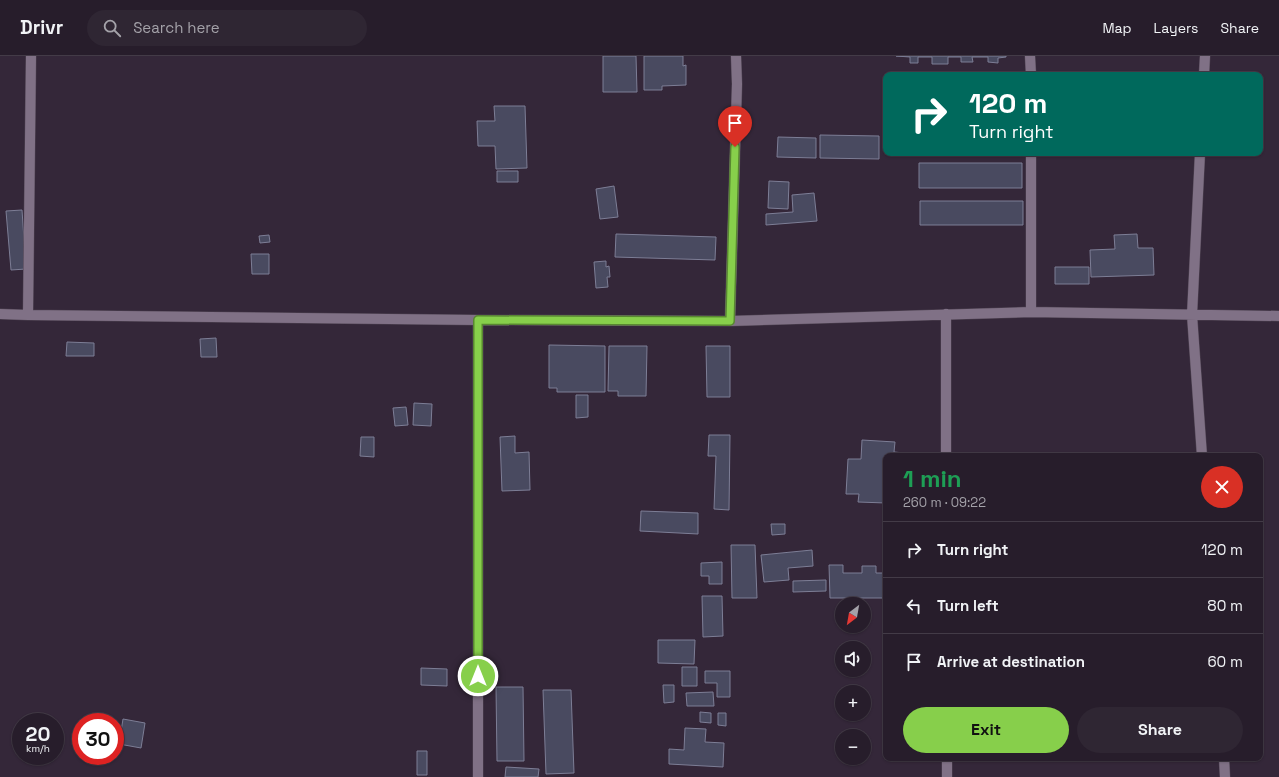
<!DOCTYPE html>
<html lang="en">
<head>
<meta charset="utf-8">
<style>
	:root { --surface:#271d2b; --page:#2f2633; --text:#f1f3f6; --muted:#a4a2a9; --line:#433b47; --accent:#87cf4b }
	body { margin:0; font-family:"Space Grotesk",sans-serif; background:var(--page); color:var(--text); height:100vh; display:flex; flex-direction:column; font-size:15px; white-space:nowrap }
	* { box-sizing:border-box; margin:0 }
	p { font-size:13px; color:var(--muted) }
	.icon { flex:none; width:22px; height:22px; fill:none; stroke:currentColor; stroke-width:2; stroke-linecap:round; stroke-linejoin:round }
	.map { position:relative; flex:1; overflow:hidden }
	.side { position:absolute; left:883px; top:397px; width:380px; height:308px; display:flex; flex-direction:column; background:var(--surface); border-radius:8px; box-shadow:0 1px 3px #0004,0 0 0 1px var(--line) }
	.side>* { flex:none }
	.banner { position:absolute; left:883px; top:16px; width:380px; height:84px; border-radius:8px; box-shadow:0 1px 3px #0004,0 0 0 1px var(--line); background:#00695c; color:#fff; overflow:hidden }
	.needle { width:26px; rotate:211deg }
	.controls { position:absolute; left:835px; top:541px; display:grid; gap:8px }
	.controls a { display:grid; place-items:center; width:36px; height:36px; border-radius:50%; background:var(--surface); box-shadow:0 1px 3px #0004,0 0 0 1px var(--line); font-size:20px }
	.speed { position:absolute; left:12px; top:657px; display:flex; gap:8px; font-size:20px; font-weight:700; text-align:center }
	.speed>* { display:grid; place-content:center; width:52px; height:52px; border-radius:50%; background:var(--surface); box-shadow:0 1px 3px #0004,0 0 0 1px var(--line); line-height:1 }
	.speed small { font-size:10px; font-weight:400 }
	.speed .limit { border:6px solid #d22; background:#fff; color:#111 }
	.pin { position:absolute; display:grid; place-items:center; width:34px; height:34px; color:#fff; margin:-41px -17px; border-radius:50% 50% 50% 0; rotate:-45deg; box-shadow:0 0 4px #0007 }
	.pin .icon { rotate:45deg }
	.me { position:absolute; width:44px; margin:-22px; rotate:0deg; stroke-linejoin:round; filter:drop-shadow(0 0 3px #0008) }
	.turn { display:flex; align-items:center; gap:14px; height:84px; padding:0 20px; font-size:18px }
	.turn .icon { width:52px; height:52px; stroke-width:2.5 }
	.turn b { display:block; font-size:28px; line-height:34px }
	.round { display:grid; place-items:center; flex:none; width:42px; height:42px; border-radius:21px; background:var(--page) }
	.overview { display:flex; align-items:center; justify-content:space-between; height:68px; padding:0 20px }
	h1 { font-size:24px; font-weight:700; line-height:30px; color:#1e9e55 }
	.cta { display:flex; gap:8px; margin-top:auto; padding:8px 20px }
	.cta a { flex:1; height:46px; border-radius:24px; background:var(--accent); color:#111; font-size:16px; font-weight:700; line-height:46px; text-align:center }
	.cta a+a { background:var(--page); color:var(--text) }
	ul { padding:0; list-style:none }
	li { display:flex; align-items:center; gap:12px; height:56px; padding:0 20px; border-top:1px solid var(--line) }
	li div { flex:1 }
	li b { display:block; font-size:15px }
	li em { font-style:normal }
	header { display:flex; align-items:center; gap:24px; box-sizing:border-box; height:56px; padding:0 20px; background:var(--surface); border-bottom:1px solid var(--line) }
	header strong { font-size:19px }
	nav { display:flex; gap:22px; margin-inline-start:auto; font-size:14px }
	.search { width:280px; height:36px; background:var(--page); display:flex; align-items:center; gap:10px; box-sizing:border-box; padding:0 14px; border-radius:22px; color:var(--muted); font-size:15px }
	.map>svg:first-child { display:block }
	.building { fill:#494a60; stroke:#7d7e96 }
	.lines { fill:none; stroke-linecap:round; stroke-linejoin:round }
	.minor-casing { stroke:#504554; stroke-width:11 }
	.minor { stroke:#807186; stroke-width:10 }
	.route-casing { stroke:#588731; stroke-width:10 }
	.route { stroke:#87cf4b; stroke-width:7 }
</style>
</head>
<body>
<header>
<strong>Drivr</strong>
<div class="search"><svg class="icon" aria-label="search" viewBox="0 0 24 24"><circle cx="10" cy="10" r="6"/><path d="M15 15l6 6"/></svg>Search here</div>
<nav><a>Map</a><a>Layers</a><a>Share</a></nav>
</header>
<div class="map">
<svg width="1279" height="721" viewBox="0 0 1279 721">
	<rect width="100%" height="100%" fill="#342739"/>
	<path class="building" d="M603 0H636L637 36H603Z
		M644 0H683V10L686 9V29L662 30V34H644Z
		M896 0H1006V1L998 2V7L988 6V1H972L973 6H961V1H948V8H932V1H918V7H910V1Z
		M494 50H525L527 112 496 113 495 90H478L477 65H495Z
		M820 79 879 80V103L820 102Z
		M778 81 816 82V102L777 101Z
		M919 107H1022V132H919Z
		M497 115H518V126H497Z
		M769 125 789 126 788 153 768 152Z
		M614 130 618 161 600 163 596 133Z
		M814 137 817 165 766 169V158L793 156 792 139Z
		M920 145H1023V169H920Z
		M22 154 26 213 11 214 6 155Z
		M616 178 716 181 715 204 615 201Z
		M1137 178 1138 192H1153L1154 219 1091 221 1090 194 1115 193 1114 179Z
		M269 179 270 186 260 187 259 180Z
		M251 198H269V218H252Z
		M606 205V211L609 210 610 221H607L608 231 596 232 594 206Z
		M1055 211H1089V228H1055Z
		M216 282 217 301H201L200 283Z
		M67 286 94 287V300H66Z
		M549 289 605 290V336H557V332H549Z
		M609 290H647L646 340H618V335H608Z
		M706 290H730V341H707Z
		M576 339H588V361L576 362Z
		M414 347 432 348 431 370 413 369Z
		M406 351 408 369 395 370 393 352Z
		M709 379H730L729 454 714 453 716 400H708Z
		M515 380V397L529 396 530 434 502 435 500 381Z
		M361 381H374V401L360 400Z
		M862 384 895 386 894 396 914 398V400H886V447L858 446 859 438H846L848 403H861Z
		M641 455 698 457V478L640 475Z
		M771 468H785V478L772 479Z
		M731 489H755L757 542H732Z
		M812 494 813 510 788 512 789 524 764 526 761 499Z
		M722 506V528H709V520H701V507Z
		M829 509H843V517H862V510H876V517H886V542H830Z
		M826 524V535L793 536V525Z
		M702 540H722L723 580 703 581Z
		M658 584H695L694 608 658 607Z
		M682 611H697V630H682Z
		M421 612 447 613V630L421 629Z
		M705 615H730V641H717V627H705Z
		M663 629H674V646L664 647Z
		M496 631H523L524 705H497Z
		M543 634H571L574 717 546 718Z
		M713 636 714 650H687L686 637Z
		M700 656 711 657V667L700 666Z
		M718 657H726V670L718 669Z
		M123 663 145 667 141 692 119 688Z
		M685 672 706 673 705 686 724 687 723 711 669 708V693L684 694Z
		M417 695H427V719H417Z
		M506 711 539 713 538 721H505Z"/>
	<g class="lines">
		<defs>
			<path id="minor" d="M1030 0 1031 19
				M1204 19 1205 0
				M1031 97V256
				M1200 97 1192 259 1202 400
				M0 258 28 259 31 0
				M946 258V400
				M28 259 478 264 730 265 1031 256 1279 260
				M478 264V721
				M730 265 737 28 736 0
				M947 702V721
				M1224 702 1225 721"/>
		</defs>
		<use href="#minor" class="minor-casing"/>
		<use href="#minor" class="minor"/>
	</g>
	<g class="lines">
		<defs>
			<path id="route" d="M478 620V264L730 265 735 91"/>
		</defs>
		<use href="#route" class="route-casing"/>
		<use href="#route" class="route"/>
	</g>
</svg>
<div class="controls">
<a><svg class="needle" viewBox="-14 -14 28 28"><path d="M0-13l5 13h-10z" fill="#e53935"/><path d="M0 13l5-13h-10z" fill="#a4a2a9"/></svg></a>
<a><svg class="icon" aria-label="sound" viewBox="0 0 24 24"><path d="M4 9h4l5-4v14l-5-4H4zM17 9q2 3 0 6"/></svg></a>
<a>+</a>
<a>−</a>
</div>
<div class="speed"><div>20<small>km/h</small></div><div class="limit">30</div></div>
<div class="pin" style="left:735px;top:91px;background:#d93025"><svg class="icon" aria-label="arrive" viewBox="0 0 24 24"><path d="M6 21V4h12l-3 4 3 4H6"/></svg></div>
<svg class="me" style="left:478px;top:620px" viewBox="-20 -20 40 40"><circle r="17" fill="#87cf4b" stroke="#fff" stroke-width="3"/><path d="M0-11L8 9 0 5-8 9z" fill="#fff"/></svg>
<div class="banner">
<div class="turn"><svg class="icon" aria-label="right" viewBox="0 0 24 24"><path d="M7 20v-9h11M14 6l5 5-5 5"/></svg><div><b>120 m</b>Turn right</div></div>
</div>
<section class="side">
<div class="overview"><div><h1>1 min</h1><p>260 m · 09:22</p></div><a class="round" style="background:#d93025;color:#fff"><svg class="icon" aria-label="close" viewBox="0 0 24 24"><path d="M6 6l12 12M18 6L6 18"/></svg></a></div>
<ul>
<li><svg class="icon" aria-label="right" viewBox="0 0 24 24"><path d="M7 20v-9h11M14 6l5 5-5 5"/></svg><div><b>Turn right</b></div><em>120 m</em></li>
<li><svg class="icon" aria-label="left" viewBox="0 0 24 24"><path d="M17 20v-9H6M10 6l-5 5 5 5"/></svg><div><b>Turn left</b></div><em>80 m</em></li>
<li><svg class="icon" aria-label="arrive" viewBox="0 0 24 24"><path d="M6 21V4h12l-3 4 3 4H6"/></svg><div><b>Arrive at destination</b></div><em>60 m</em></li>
</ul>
<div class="cta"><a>Exit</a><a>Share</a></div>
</section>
</div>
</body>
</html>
